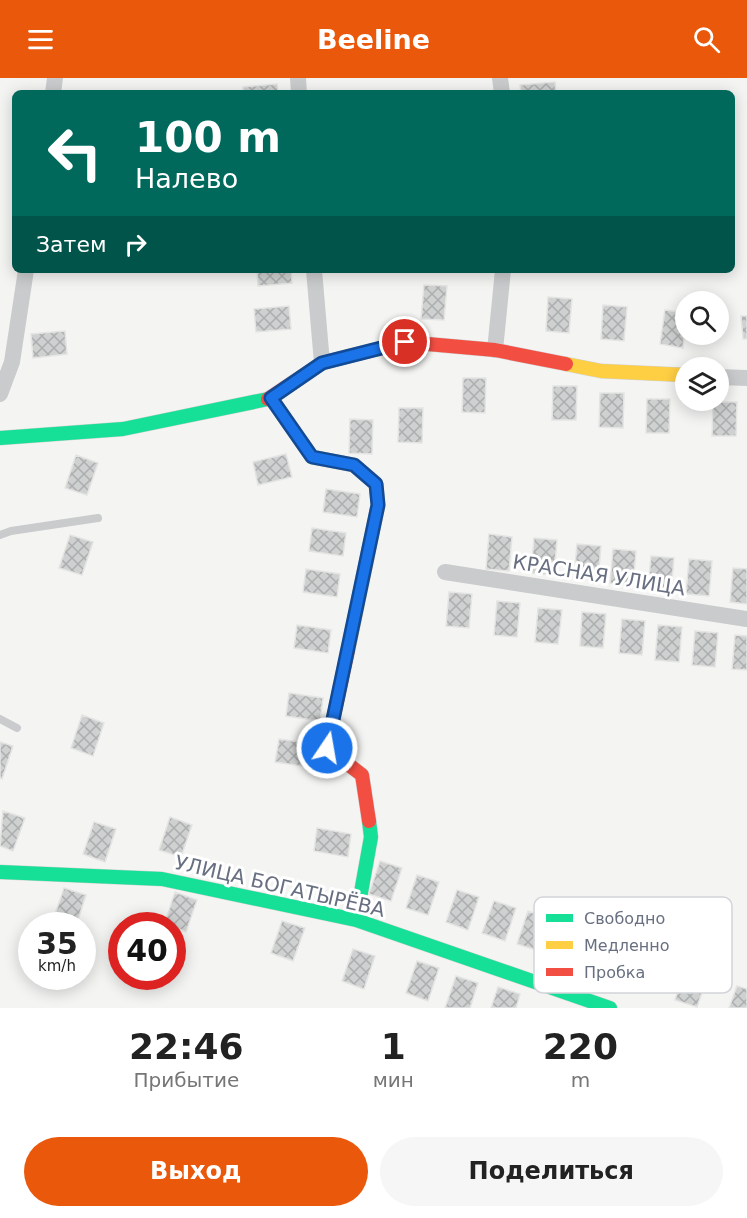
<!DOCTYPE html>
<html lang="ru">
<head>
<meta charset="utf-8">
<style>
	:root { --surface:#fff; --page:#f6f6f6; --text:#222; --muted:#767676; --accent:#ea580c }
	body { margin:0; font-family:"DejaVu Sans",sans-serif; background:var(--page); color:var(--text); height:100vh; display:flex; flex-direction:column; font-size:22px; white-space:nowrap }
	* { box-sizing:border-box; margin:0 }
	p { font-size:20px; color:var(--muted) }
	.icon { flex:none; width:33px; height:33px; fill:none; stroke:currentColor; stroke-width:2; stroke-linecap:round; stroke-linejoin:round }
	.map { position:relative; height:930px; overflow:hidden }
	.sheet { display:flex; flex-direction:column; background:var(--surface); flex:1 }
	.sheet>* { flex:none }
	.top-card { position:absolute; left:12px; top:12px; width:723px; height:183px; border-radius:9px; box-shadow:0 3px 15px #0003; background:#00695c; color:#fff; overflow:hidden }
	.buttons { position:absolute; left:675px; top:213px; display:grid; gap:12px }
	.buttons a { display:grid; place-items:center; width:54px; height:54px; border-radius:50%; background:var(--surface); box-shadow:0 3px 15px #0003; font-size:30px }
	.speed { position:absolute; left:18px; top:834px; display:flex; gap:12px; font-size:30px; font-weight:700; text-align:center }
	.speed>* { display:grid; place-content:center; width:78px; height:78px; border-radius:50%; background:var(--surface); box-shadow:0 3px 15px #0003; line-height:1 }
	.speed small { font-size:15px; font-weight:400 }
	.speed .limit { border:9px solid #d22; background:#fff; color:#111 }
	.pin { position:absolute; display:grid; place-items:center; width:51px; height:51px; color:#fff; margin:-26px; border:3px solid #fff; border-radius:50%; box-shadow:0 2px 6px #0007 }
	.me { position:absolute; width:66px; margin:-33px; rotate:12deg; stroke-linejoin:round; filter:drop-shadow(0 0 4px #0008) }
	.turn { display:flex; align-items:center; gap:21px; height:126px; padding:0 24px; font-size:27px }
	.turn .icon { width:78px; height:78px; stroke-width:2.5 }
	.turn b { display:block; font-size:42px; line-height:51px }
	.then { display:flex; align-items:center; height:57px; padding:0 24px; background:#0003; gap:12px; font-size:22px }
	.eta { display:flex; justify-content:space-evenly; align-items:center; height:102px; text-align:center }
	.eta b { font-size:36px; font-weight:700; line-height:42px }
	.cta { display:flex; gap:12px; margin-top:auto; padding:12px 24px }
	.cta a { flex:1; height:69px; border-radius:36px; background:var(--accent); color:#fff; font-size:24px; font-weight:700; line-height:69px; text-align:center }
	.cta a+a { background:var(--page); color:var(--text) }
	header { display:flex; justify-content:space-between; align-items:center; height:78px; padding:0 24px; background:var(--accent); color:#fff; font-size:27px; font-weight:700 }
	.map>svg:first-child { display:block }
	.building { fill:url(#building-cross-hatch); stroke:#e4e4e3; stroke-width:1.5 }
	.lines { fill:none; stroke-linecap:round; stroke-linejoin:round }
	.fast-casing { stroke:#d2d2d2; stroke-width:15 }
	.slow-casing { stroke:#d2d2d2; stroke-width:15 }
	.jam-casing { stroke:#d2d2d2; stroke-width:15 }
	.lane { stroke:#cacbcd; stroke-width:8 }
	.street { stroke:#cacbcd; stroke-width:16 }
	.fast { stroke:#16e098; stroke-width:14 }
	.slow { stroke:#ffcf43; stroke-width:14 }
	.jam { stroke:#f24e42; stroke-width:14 }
	.route-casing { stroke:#114b97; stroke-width:15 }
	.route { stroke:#1a73e8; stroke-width:10 }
	.labels { text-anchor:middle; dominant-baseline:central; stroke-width:6; stroke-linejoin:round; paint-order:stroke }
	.street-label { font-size:20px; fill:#676f81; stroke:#fff }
	.key { fill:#fff; stroke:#d1d4d9; stroke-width:1.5 }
	.key-label { font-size:16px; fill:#676f81 }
</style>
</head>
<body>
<header><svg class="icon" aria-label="menu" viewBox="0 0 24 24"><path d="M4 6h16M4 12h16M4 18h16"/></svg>Beeline<svg class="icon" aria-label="search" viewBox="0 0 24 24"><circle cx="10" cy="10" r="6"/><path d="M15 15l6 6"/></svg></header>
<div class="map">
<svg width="747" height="930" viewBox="0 0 747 930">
	<defs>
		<pattern id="building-cross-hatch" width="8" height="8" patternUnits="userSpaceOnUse" patternTransform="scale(1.5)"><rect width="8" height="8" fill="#cfd0d0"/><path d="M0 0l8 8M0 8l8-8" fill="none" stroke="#acadae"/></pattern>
	</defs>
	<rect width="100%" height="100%" fill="#f4f5f3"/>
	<path class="building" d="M555 4 556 15H521L520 7Z
		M277 6 278 15H243V9Z
		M257 192H291L292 205 258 208Z
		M424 207 447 208 444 242 421 241Z
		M548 219 572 221 569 255 546 253Z
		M603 227 627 229 624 263 601 261Z
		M289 228 291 251 256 254 254 231Z
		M665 232 686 235 683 270 660 266Z
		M741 238H747V261H743Z
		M65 253 67 276 33 280 31 256Z
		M463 300H486L485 335 462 334Z
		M553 308H577L576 342H552Z
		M600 315H624L623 350 599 349Z
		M647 321H670L669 355H646Z
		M713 324H737L736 358H712Z
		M399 330H423L422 365 398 364Z
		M350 341 373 342 372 376 349 375Z
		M286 376 292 399 258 407 253 384Z
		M76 377 98 385 87 417 65 410Z
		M326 411 360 416 357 439 323 434Z
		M312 450 346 455 343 478 309 473Z
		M489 456 512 459 509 493 486 491Z
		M70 457 93 464 82 497 59 490Z
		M534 460 557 462 554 497 531 495Z
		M577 466 601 468 598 502 574 500Z
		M613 471 636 473 633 508 610 505Z
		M651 478 674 480 671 514 648 512Z
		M689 481 712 483 709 518 686 516Z
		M733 490 747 491V526L730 524Z
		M306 491 340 496 337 519 303 514Z
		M449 514 472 516 469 550 446 548Z
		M497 523 520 525 517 559 494 557Z
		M538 530 562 532 558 566 535 564Z
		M582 534 606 536 603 570 580 568Z
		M622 541 645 543 642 577 619 575Z
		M297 547 331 552 328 575 294 570Z
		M658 547 682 549 679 584 655 582Z
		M695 553 718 555 715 589 692 587Z
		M735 557 747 558V592L732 591Z
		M289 615 323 620 320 643 286 638Z
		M82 637 104 645 93 678 71 670Z
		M279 661 313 666 309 689 275 684Z
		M0 664 13 668 2 701 0 700Z
		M3 733 25 740 13 773 0 768Z
		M170 739 192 747 181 779 159 772Z
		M94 744 116 751 105 784 83 776Z
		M317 750 351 756 348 779 314 773Z
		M380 783 402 790 391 823 369 816Z
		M417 797 439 804 428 837 406 830Z
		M64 810 86 817 76 848 53 842Z
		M457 812 479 819 468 852 446 844Z
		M175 814 197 822 186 854 172 848 164 847Z
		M494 823 516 830 505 863 482 855Z
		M528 833 550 841 539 873 517 866Z
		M282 843 305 850 293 883 271 875Z
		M353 871 375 878 364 911 342 903Z
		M417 883 439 890 428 923 406 915Z
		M686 889 708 897 697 929 675 922Z
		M456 898 478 905 470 930H445Z
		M737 908 747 911V930H729Z
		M498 909 520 916 516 930H491Z"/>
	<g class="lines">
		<defs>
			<path id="fast" d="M0 360 123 351 268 321
				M0 794 162 801 356 842 610 930
				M356 842 371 759 369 743"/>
			<path id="slow" d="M566 286 601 293 686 297
				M271 320 312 379 354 387 376 406 378 427 348 572"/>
			<path id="jam" d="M268 321 322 285 405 264 495 272 566 286
				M348 572 327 670 362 697 369 743"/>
		</defs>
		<use href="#fast" class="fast-casing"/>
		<use href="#slow" class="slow-casing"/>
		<use href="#jam" class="jam-casing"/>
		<path class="lane" d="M0 457 11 453 98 440
			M0 641 17 650"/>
		<path class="street" d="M298 0 299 15
			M500 0 502 15
			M53 15 55 0
			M314 192 322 285
			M495 272 503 192
			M718 299 747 300
			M0 316 12 284 26 192
			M445 494 747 541"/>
		<use href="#fast" class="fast"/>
		<use href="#slow" class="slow"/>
		<use href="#jam" class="jam"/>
	</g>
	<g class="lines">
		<defs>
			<path id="route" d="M327 670 378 427 376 406 354 387 312 379 271 320 322 285 405 264"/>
		</defs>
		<use href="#route" class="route-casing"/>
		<use href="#route" class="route"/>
	</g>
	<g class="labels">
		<g class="street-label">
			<text transform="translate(599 497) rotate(9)">КРАСНАЯ УЛИЦА</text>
			<text transform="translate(280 808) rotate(13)">УЛИЦА БОГАТЫРЁВА</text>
		</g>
	</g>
	<rect x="534" y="819" width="198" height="96" rx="9" class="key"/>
	<rect x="546" y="836" width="27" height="8" fill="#16e098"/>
	<rect x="546" y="863" width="27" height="8" fill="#ffcf43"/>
	<rect x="546" y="890" width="27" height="8" fill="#f24e42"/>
	<g class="key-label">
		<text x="584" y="846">Свободно</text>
		<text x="584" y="873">Медленно</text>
		<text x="584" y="900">Пробка</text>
	</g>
</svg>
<div class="buttons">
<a><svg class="icon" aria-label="search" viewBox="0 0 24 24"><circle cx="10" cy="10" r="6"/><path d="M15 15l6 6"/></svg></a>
<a><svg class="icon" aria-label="layers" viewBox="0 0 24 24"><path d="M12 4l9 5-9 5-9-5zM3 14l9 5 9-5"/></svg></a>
</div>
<div class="speed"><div>35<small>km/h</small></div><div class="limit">40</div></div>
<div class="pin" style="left:405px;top:264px;background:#d93025"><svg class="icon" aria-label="arrive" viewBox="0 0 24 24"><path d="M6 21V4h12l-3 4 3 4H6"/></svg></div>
<svg class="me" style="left:327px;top:670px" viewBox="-20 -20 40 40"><circle r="17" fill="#1a73e8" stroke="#fff" stroke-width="3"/><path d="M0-11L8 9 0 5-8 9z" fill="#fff"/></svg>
<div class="top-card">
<div class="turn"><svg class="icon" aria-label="left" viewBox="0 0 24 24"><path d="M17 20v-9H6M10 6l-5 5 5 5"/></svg><div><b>100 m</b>Налево</div></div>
<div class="then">Затем<svg class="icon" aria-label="right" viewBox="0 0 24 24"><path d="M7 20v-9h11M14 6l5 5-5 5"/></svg></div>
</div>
</div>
<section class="sheet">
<div class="eta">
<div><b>22:46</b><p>Прибытие</p></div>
<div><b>1</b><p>мин</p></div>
<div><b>220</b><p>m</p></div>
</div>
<div class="cta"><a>Выход</a><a>Поделиться</a></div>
</section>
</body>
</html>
